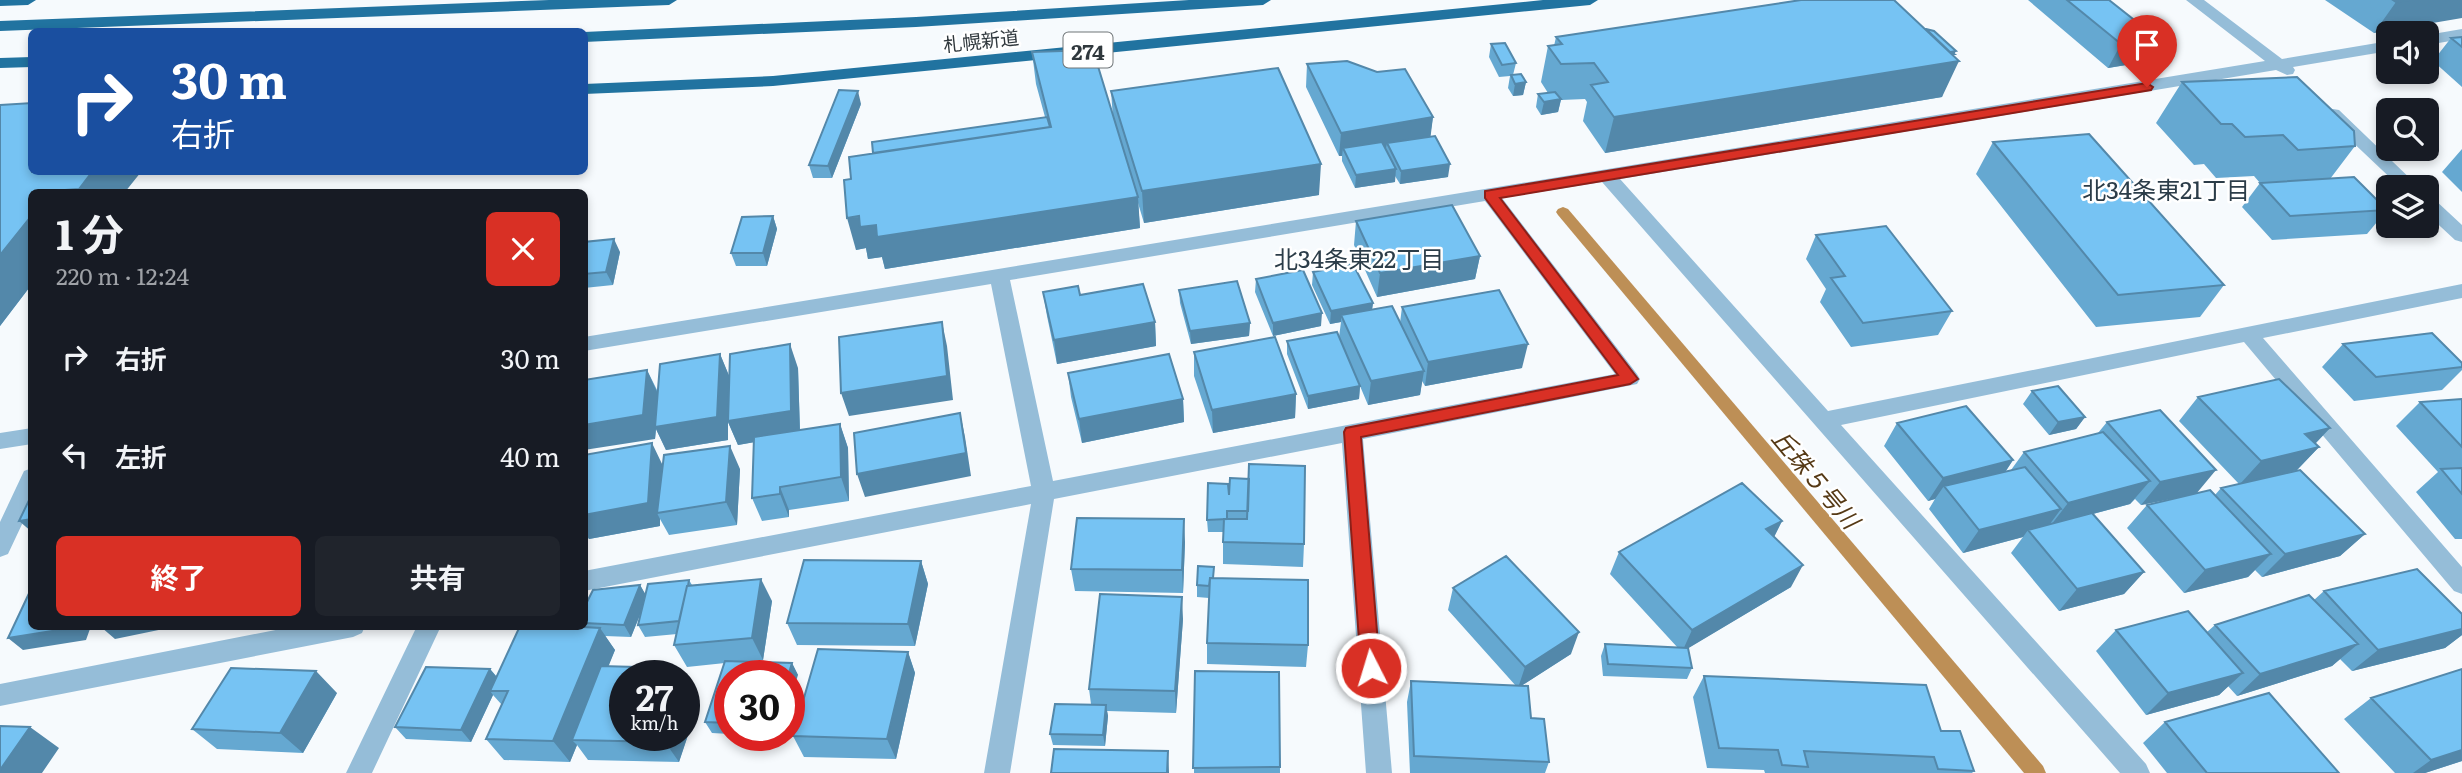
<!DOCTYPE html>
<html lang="ja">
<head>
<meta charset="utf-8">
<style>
	:root { --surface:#171b24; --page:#20242c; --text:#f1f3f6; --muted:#9ea1a6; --accent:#d93025 }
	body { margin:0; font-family:Literata,"Noto Sans JP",serif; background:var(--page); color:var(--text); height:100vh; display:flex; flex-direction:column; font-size:26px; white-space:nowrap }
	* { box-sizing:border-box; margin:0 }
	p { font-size:23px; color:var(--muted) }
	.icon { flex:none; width:38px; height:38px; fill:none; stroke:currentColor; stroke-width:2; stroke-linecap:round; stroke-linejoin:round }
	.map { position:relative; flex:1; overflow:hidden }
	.drawer { position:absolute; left:28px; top:189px; width:560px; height:441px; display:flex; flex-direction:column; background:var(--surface); border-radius:10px; box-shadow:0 4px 10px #0003 }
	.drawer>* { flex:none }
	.top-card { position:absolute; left:28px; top:28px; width:560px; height:147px; border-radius:10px; box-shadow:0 4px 10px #0003; background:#1a4fa0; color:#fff; overflow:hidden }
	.buttons { position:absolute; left:2376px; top:21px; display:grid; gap:14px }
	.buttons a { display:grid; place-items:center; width:63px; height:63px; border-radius:10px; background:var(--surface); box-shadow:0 4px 10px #0003; font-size:35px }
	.speed { position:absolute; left:609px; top:660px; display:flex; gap:14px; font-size:35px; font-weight:700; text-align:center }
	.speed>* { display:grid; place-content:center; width:91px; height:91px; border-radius:50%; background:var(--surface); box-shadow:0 4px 10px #0003; line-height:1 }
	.speed small { font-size:18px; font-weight:400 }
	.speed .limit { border:10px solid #d22; background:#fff; color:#111 }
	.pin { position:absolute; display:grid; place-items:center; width:60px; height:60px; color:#fff; margin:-72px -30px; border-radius:50% 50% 50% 0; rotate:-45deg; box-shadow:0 0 7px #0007 }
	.pin .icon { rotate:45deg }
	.me { position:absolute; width:77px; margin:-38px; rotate:355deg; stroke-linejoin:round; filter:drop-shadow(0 0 5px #0008) }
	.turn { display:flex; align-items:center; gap:24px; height:147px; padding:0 28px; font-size:32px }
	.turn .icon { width:91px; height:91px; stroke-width:2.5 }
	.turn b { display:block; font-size:49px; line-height:60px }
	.round { display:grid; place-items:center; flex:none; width:74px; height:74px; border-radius:10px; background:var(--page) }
	.headline { display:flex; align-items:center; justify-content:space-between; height:119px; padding:0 28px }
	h1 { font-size:42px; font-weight:700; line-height:52px }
	.action { display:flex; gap:14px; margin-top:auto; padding:14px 28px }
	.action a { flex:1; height:80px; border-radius:10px; background:var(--accent); color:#fff; font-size:28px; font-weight:700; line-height:80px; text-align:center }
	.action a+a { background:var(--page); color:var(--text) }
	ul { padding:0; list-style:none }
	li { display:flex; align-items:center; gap:21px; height:98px; padding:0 28px }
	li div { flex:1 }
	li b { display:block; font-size:26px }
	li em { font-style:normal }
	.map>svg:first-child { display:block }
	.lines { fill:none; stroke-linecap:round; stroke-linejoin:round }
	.stream { fill:#bd8f56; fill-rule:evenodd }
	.minor { fill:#95bdd8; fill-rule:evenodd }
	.highway { fill:#2173a0; fill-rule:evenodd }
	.wall { fill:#65a8d1 }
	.shaded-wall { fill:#5388aa }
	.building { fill:#76c3f3; stroke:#5388aa; stroke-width:2 }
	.route { fill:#d93025; stroke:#8d1f18; stroke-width:2 }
	.labels { text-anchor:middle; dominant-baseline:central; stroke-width:5; stroke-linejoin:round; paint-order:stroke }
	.far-street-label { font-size:19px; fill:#30383d; stroke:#fff }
	.shield { fill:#fff; stroke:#6e7477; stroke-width:2 }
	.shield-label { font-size:21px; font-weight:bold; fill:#30383d }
	.neighbourhood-label { font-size:24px; fill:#2c3d49; stroke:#fff }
	.water-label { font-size:24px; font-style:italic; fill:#553915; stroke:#fff }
</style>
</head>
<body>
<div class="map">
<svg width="2462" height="773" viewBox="0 0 2462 773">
	<rect width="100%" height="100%" fill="#f6fafd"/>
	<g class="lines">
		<path class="stream" d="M1563 207 1568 209 2043 766 2046 773H2024L1558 215 1556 212 1558 209Z"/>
		<path class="minor" d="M2186 0H2204L2282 59 2389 41V51L2293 67 2295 70 2293 74 2287 75 2276 70 1620 179 1828 411 2462 284V298L2263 338 2462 567V594L2454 591 2244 342 1841 425 2146 764 2150 773H2120L1602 182 1502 198 1637 374 1640 379 1637 384 1363 439 1392 773H1366L1342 443 1054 499 1010 773H984L1031 504 584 591V571L1031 486 991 284 584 351V337L2265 61ZM1485 201 1615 374 1053 481 1010 280Z
			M2462 29V39L2427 45V35Z
			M2333 109 2339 110 2419 187H2400L2327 118 2324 114Z
			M2427 197 2434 199 2462 225V242L2455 240 2427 214Z
			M32 428V444L0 449V433Z
			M32 468V503L8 554 0 557V522L24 471Z
			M296 626H365L362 633 353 637 0 706V684Z
			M417 626H441L372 773H346Z"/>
		<path class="highway" d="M0 0H36L28 5 0 6Z
			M549 0H677L669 5 0 31V21Z
			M1189 0H1271L1263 5 916 27 584 42V32L916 17Z
			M1543 0H1598L1590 5 773 86 584 94V84L773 76Z
			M32 57V67L0 68V58Z"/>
	</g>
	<path class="wall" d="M2028 0H2109L2144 62 2108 68Z
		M2325 0H2462L2374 33Z
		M1556 37 1953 55 1942 97 1605 153 1583 121 1587 102 1585 99 1561 100 1558 112 1541 115 1536 107 1538 94 1548 93 1541 82 1548 46H1554Z
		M2462 37V87L2433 61 2451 38Z
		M1491 44 1516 63 1513 75 1526 82 1523 95 1513 96 1508 88 1510 76 1499 77 1489 57Z
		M1032 52 1113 118 1111 91 1319 195 1144 223 1138 203 1140 228 885 269 882 257 868 259 866 248 856 250 851 179 873 153 1045 117 1036 84Z
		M1307 64 1433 117 1430 136 1448 177 1400 184 1395 176V182L1355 188 1342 161V156H1339L1306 87Z
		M2182 82 2355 146 2330 179 2387 210 2367 234 2272 240 2242 207 2260 183 2254 176 2216 178 2204 164 2194 165 2156 123Z
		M861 104 832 178H813L809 165Z
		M0 105 125 192H32V284L0 326Z
		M1993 142 2224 285 2200 317 2096 327 1976 174Z
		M2462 149V192L2442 172Z
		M773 216 777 229 767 266H736L731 253Z
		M1356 221 1480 256 1475 279 1377 297 1354 245Z
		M1816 235 1952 311 1938 335 1851 347 1820 302 1826 289 1806 259Z
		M584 242 620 252 613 285 584 288Z
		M1313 272 1373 303 1372 310 1400 323 1402 307 1522 368 1425 386 1422 381 1420 395 1368 405 1360 386 1359 399 1308 409 1287 354V341L1339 337 1341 322 1330 324 1312 285Z
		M1256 279 1321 326 1273 336 1255 292Z
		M1179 290 1250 323 1249 336 1191 344 1180 303Z
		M1043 292 1080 295 1155 322 1156 346 1057 364 1047 316Z
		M2343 344 2462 363V370L2442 390 2354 401 2322 367Z
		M1194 352 1296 394 1295 418 1213 433 1194 376Z
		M720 354 729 376 798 368 800 430 840 424 848 448 849 501 789 510V517L762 521 752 498 754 442 738 445 728 422V440L666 450 656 429 655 439 647 370 658 392Z
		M1068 373 1183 399 1184 422 1082 443 1071 397Z
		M2032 391 2085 417 2076 429 2049 435 2023 404Z
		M2198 397 2330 428 2315 444 2319 447 2297 470 2365 534 2340 556 2262 577 2255 570 2248 577 2184 593 2127 528 2147 505 2184 496 2141 505 2135 499 2130 504 2093 514 2144 572 2124 594 2059 611 2011 553 2023 537 1963 553 1929 509 1935 499 1928 501 1884 446 1897 423 2013 460 2006 471 2011 470 2024 452 2098 433 2107 422 2196 493 2215 495 2221 488 2239 484 2179 421Z
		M2462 399V539H2455L2416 492 2438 472 2396 426 2420 402Z
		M584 455 662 465 740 469 737 525 669 535 660 519V526L589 539 584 531Z
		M1229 495 1304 544 1303 567 1223 564V532H1208L1207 520Z
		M1782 521 1774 537 1791 587 1688 648 1692 668 1687 679 1603 676 1601 656 1605 644 1678 648 1610 574 1619 552Z
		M1185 542 1183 593 1075 591 1071 569Z
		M921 561 928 584 915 646 797 645 787 623Z
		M1214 567V578L1308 645 1306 667 1207 664V643L1209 598 1197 597V585Z
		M689 580 692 585 772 601 763 660 742 662 792 663 798 675 730 676V734L712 733 705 722 725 663 687 667 674 645 677 634 645 637 638 625 640 615 631 637 605 636 615 650 608 666 684 735V701L694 717 679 762 588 760 577 745 570 762 504 760 486 739 502 705 493 695 471 742 406 739 395 727 490 669 497 677 581 627 580 626H584V608L640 585 645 594Z
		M1453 588 1571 654 1521 686 1531 718 1549 762 1545 773H1410L1407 702 1411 681 1516 686 1448 610Z
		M2324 591 2462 614V635L2445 648 2352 671 2340 659 2332 666 2237 696 2228 686 2219 695 2146 715 2096 651 2116 630 2207 632 2215 625 2314 600Z
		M1183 619 1176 713 1107 711 1108 716 1105 746 1053 745 1050 734 1091 704 1089 689Z
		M908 652 915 673 896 759 804 757 793 736Z
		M2462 669V761L2425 773H2395L2344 719 2371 698Z
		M1195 671 1280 767V773H1194Z
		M1704 676 1941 731 1974 771 1972 773H1765L1764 770 1707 768 1693 697Z
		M337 693 303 753 217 749 192 729Z
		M2165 722 2339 773H2167L2143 743Z"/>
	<path class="shaded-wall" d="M2409 0H2462V18L2374 33 2396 2Z
		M2157 38 2144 62 2108 68 2121 44Z
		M1956 51 1950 62 1959 61 1942 97 1605 153 1614 117Z
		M1526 82 1523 95 1513 96 1515 84Z
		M858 91 861 104 832 178 828 166Z
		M1561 99 1558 112 1541 115 1544 102Z
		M1433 117 1430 141 1387 143 1386 148 1346 155 1343 148 1342 156H1339L1341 133Z
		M1321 164 1319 195 1144 223 1142 191Z
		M1450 164 1448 177 1400 184 1401 171Z
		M1396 169 1395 182 1355 188 1356 175Z
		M92 172H141L125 192H81L79 189Z
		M1138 197 1140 228 885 269 882 257 868 259 866 248 856 250 847 218Z
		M32 215V284L0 326V255Z
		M773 216 777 229 767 266 763 253Z
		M614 239 620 252 613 285 606 272Z
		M1480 256 1475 279 1377 297 1380 273Z
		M1373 303 1371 316 1341 315V322L1330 324 1331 311Z
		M1322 313 1321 326 1273 336V323Z
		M942 322 947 346 953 400 849 416 841 393Z
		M1155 322 1156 346 1057 364 1054 340Z
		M1250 323 1249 336 1191 344 1190 331Z
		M790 344 798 368 800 434 738 445 728 422V440L666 450 656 429 655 439 584 450V425L647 370 658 394 720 354 730 378Z
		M1528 344 1522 368 1425 386 1428 362Z
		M1424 371 1420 395 1368 405 1371 381Z
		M1360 386 1359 399 1308 409V396Z
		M1296 394 1295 418 1213 433 1212 410Z
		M1183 399 1184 422 1082 443 1079 419Z
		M960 413 965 437 971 476 865 497 857 474Z
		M2085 417 2076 429 2049 435 2058 422Z
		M840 424 848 448 849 501 841 477Z
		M2330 428 2310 449 2319 447 2297 470 2240 484 2261 461 2305 434Z
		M652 443 663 466 657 513 660 519V526L589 539 584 531V515Z
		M730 446 740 469 737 525 726 502Z
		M2013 460 1997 484 1944 486 1935 499 1928 501 1943 478Z
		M2216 470 2196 494 2141 505 2160 482Z
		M2150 481 2130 504 2051 525 2068 503Z
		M780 487 789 510V517L780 494Z
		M2061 509 2044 532 2028 530 2023 537 1963 553 1979 530Z
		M32 519V532L19 521Z
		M1184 519 1185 542 1183 593 1182 570Z
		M1782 521 1771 543 1766 529Z
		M2365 534 2340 556 2262 577 2285 554Z
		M2271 554 2248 577 2184 593 2205 570Z
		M921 561 928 584 915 646 908 624Z
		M1803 565 1791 587 1682 652 1692 630Z
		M2144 572 2124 594 2059 611 2077 589Z
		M761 579 772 601 763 660 752 638Z
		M640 585 647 597 631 637 624 625Z
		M1182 597 1183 619 1176 713 1175 691Z
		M72 626H91L86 640 23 650 8 638Z
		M104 626H178L115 639 101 627Z
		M600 628 615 650 579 740H572L577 745 570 762 553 741Z
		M2462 629V635L2445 648 2352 671 2378 650Z
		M1579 632 1571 654 1518 688 1525 667Z
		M2358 644 2332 666 2237 696 2260 674Z
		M908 652 915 673 896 759 887 739Z
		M792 663 798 675 789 703 788 676Z
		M672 668 677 676H670Z
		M490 669 500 681 490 691 493 695 471 742 461 730Z
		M316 671 337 693 303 753 280 733Z
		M2243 673 2219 695 2146 715 2168 693Z
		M684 701 694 717 679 762 665 742 668 735H684Z
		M1106 705 1108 716 1105 746 1103 735Z
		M30 727 59 748 42 773H0V770Z
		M2462 750V761L2425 773H2413L2431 760Z
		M1168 751 1169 772V773H1167Z"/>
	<path class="building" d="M1801 0H1894L1959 61 1614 117 1591 85 1608 82 1594 63 1561 64 1548 46 1562 44 1556 37Z
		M2067 0H2109L2157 38 2121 44Z
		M2393 0H2409L2396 2Z
		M1926 29 1934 31 1956 51 1951 52 1954 54H1952Z
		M2462 37V47L2451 38Z
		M1505 43 1516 63 1502 65 1491 44Z
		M1093 50 1138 197 877 237 876 225 860 227 859 216 847 218 844 180 851 179 849 157 1051 127 1032 52Z
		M1347 61 1377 72 1405 69 1433 117 1341 133 1307 64Z
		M1278 68 1321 164 1142 191 1111 91Z
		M1521 74 1526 82 1515 84 1511 75Z
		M2297 77 2354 131 2355 146 2298 150 2283 135 2245 137 2232 124H2221L2182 82Z
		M839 90 858 91 828 166 809 165Z
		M1555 92 1561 99 1544 102 1538 94Z
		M32 103V172H92L79 189 51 191 49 192H32V215L0 255V105Z
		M1047 117 1050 127 873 153 872 142Z
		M2089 134 2224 285 2118 295 1993 142Z
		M1435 136 1450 164 1401 171 1387 143Z
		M1382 142 1396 169 1356 175 1343 148Z
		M2354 177 2387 210 2290 216 2260 183Z
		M1452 205 1480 256 1380 273 1356 221Z
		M773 216 763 253H731L742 217Z
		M1886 226 1952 311 1863 323 1831 278 1845 276 1816 235Z
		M614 239 606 272 584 274V242Z
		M1353 264 1373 303 1331 311 1313 272Z
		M1303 270 1322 313 1273 323 1256 279Z
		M1237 281 1250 323 1190 331 1179 290Z
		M1143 284 1155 322 1054 340 1043 292 1078 286 1080 295Z
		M1499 290 1528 344 1428 362 1402 307Z
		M1392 306 1424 371 1371 381 1341 315Z
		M942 322 947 376 841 393 839 337Z
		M1337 332 1360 386 1308 396 1287 341Z
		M2432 333 2462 363V367L2376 377 2343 344Z
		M1275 337 1296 394 1212 410 1194 352Z
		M790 344 791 411 728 421 730 354Z
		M720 354 717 417 655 427 660 364Z
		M1169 354 1183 399 1079 419 1068 373Z
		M647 370 643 415 584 425V380Z
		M2279 379 2330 428 2305 434 2319 447 2261 461 2198 397Z
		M2058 386 2085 417 2058 422 2032 391Z
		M2462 399V447L2420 402Z
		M1966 406 2013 460 1943 478 1897 423Z
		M2160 410 2216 470 2160 482 2107 422Z
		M960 413 966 453 857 474 854 433Z
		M840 424 841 477 780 487V494L752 498 754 437Z
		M2103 432 2150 481 2068 503 2024 452Z
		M652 443 648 503 584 515V455Z
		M730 446 726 502 657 513 664 455Z
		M1249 464 1305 466 1304 544 1223 542 1224 519H1247Z
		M2025 467 2061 509 1979 530 1944 486Z
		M2462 468V494L2441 469Z
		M2300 470 2365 534 2285 554 2221 488Z
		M1230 478 1249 479 1248 511H1227V519L1207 520 1208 483 1228 484 1229 495Z
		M1742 483 1782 521 1766 529 1803 565 1692 630 1619 552Z
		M2210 490 2271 554 2205 570 2147 505Z
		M32 494V519L19 521Z
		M2092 513 2144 572 2077 589 2028 530Z
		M1077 518 1184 519 1182 570 1071 569Z
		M1506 556 1579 632 1525 667 1453 588Z
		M804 560 921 561 908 624 787 623Z
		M1198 566 1214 567 1213 578H1210L1209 586 1197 585Z
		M2417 569 2462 614V629L2378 650 2324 591Z
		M1210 578 1308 580V645L1207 643Z
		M761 579 752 638 674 645 687 586Z
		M689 580 688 586H687L679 621 638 625 648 584Z
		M640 585 624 625 584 623V608L593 590Z
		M32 587V626H72L71 628 8 638Z
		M1100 594 1182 597 1175 691 1089 689Z
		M2309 595 2358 644 2260 674 2215 625Z
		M2188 611 2243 673 2168 693 2116 630Z
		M520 626H565L600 628 553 741 486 739 508 691H490Z
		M1605 644 1688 648 1692 668 1608 664Z
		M818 649 908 652 887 739 793 736Z
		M725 661 792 663 788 676H730V723L705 722Z
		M601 666 672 668 670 676H625V735H668L665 742 572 740Z
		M426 667 490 669 461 730 395 727Z
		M231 668 316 671 280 733 192 729Z
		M2462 669V750L2431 760 2371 698Z
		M1195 671 1279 672 1280 767 1193 768Z
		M1704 676 1926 685 1941 731H1960L1974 771 1938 769 1934 757 1804 751 1808 767 1782 765 1778 750 1719 748Z
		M1411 681 1528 686 1531 718 1544 719 1549 762 1414 756Z
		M2269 693 2339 773H2207L2165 722Z
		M1055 704 1106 705 1103 735 1050 734Z
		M0 726 30 727 0 770Z
		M1054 749 1168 751 1167 773H1051Z"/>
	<path class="route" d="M2147 83 2153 87 2151 90 1500 198 1638 379 1630 384 1361 437 1380 668 1378 674 1371 677 1364 674 1361 668 1344 432 1346 428 1618 375 1485 198V191Z"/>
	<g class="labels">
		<g class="far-street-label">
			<text transform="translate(981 40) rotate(-6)">札幌新道</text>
		</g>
		<rect class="shield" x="1063.5" y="32.5" width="49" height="35" rx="5"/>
		<g class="shield-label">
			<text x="1088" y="50">274</text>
		</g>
		<g class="neighbourhood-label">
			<text x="2166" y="188">北34条東21丁目</text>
			<text x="1359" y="257">北34条東22丁目</text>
		</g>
		<g class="water-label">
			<text transform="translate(1817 478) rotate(50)">丘珠５号川</text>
		</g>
	</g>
</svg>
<div class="buttons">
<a><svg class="icon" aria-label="sound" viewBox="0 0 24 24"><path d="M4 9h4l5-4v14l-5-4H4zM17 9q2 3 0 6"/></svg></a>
<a><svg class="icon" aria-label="search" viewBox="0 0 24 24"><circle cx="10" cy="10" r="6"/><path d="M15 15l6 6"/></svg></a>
<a><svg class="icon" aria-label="layers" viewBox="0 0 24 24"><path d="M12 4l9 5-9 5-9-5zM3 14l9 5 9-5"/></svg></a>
</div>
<div class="speed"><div>27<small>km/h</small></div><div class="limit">30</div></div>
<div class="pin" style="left:2147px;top:87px;background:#d93025"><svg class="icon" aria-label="arrive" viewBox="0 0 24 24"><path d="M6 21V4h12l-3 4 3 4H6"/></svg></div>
<svg class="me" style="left:1371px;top:668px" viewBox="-20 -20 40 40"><circle r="17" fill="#d93025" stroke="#fff" stroke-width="3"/><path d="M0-11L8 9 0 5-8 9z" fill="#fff"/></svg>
<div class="top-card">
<div class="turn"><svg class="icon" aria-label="right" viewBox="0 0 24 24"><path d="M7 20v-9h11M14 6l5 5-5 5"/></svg><div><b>30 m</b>右折</div></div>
</div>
<section class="drawer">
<div class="headline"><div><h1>1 分</h1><p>220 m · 12:24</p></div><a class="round" style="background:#d93025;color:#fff"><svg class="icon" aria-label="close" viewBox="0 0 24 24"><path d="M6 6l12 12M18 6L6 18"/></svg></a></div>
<ul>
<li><svg class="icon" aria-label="right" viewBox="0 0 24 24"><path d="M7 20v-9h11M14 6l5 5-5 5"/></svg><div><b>右折</b></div><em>30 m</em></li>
<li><svg class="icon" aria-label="left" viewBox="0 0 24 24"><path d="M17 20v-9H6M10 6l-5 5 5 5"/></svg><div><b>左折</b></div><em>40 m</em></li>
</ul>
<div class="action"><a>終了</a><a>共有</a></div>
</section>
</div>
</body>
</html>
